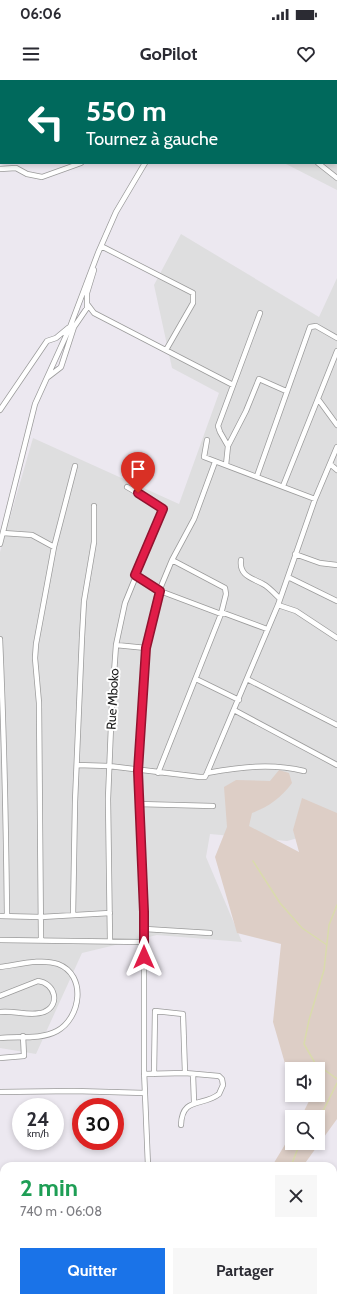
<!DOCTYPE html>
<html lang="fr">
<head>
<meta charset="utf-8">
<style>
	:root { --surface:#fff; --page:#f7f7f7; --text:#2b2b33; --muted:#7c7c81; --accent:#1a73e8 }
	body { margin:0; font-family:Cabin,sans-serif; background:var(--page); color:var(--text); height:100vh; display:flex; flex-direction:column; font-size:15px; white-space:nowrap }
	* { box-sizing:border-box; margin:0 }
	p { font-size:13px; color:var(--muted) }
	.icon { flex:none; width:22px; height:22px; fill:none; stroke:currentColor; stroke-width:2; stroke-linecap:round; stroke-linejoin:round }
	.map { position:relative; flex:1; overflow:hidden }
	.drawer { position:absolute; left:0px; top:1082px; width:337px; height:140px; display:flex; flex-direction:column; background:var(--surface); border-radius:12px 12px 0 0; box-shadow:0 2px 6px #0003 }
	.drawer>* { flex:none }
	.top-card { position:absolute; left:0px; top:0px; width:337px; height:84px; box-shadow:0 2px 6px #0003; background:#00695c; color:#fff; overflow:hidden }
	.fabs { position:absolute; left:285px; top:982px; display:grid; gap:8px }
	.fabs a { display:grid; place-items:center; width:40px; height:40px; border-radius:0px; background:var(--surface); box-shadow:0 2px 6px #0003; font-size:20px }
	.speed { position:absolute; left:12px; top:1018px; display:flex; gap:8px; font-size:20px; font-weight:700; text-align:center }
	.speed>* { display:grid; place-content:center; width:52px; height:52px; border-radius:50%; background:var(--surface); box-shadow:0 2px 6px #0003; line-height:1 }
	.speed small { font-size:10px; font-weight:400 }
	.speed .limit { border:6px solid #d22; background:#fff; color:#111 }
	.pin { position:absolute; display:grid; place-items:center; width:34px; height:34px; color:#fff; margin:-41px -17px; border-radius:50% 50% 50% 0; rotate:-45deg; box-shadow:0 0 4px #0007 }
	.pin .icon { rotate:45deg }
	.me { position:absolute; width:44px; margin:-22px; rotate:0deg; stroke-linejoin:round; filter:drop-shadow(0 0 3px #0008) }
	.turn { display:flex; align-items:center; gap:14px; height:84px; padding:0 20px; font-size:18px }
	.turn .icon { width:52px; height:52px; stroke-width:2.5 }
	.turn b { display:block; font-size:28px; line-height:34px }
	.round { display:grid; place-items:center; flex:none; width:42px; height:42px; border-radius:0px; background:var(--page) }
	.summary { display:flex; align-items:center; justify-content:space-between; height:68px; padding:0 20px }
	h1 { font-size:24px; font-weight:800; line-height:30px; color:#1e9e55 }
	.action { display:flex; gap:8px; margin-top:auto; padding:8px 20px }
	.action a { flex:1; height:46px; border-radius:0px; background:var(--accent); color:#fff; font-size:16px; font-weight:800; line-height:46px; text-align:center }
	.action a+a { background:var(--page); color:var(--text) }
	.status { display:flex; justify-content:space-between; align-items:center; height:28px; padding:0 20px; background:var(--surface); direction:ltr }
	.status svg { height:11px; fill:currentColor }
	header { display:flex; justify-content:space-between; align-items:center; height:52px; padding:0 20px; background:var(--surface); font-size:18px; font-weight:800 }
	.map>svg:first-child { display:block }
	.residential { fill:#dededf }
	.wetland { fill:#ddcec6 }
	.lines { fill:none; stroke-linecap:round; stroke-linejoin:round }
	.stream { stroke:#d9dbac; stroke-width:1.5 }
	.minor-casing { stroke:#9b9b9b; stroke-width:6 }
	.tertiary-casing { stroke:#9b9b9b; stroke-width:8 }
	.minor { stroke:#fff; stroke-width:4.5 }
	.tertiary { stroke:#fff; stroke-width:5.5 }
	.route-casing { stroke:#92132f; stroke-width:10 }
	.route { stroke:#e11d48; stroke-width:7 }
	.labels { text-anchor:middle; dominant-baseline:central; stroke-width:4; stroke-linejoin:round; paint-order:stroke }
	.street-label { font-size:13px; fill:#212121; stroke:#fff }
</style>
</head>
<body>
<div class="status"><b>06:06</b><svg viewBox="0 0 49 12"><path d="M0 12V9h3v3zM5 12V6h3v6zM10 12V3h3v9zM15 12V0h3v12zM26 1h20v11H26zM47 4h2v5h-2z"/></svg></div>
<header><svg class="icon" aria-label="menu" viewBox="0 0 24 24"><path d="M4 6h16M4 12h16M4 18h16"/></svg>GoPilot<svg class="icon" aria-label="heart" viewBox="0 0 24 24"><path d="M12 20l-8-8c-3-5 5-10 8-4 3-6 11-1 8 4z"/></svg></header>
<div class="map">
<svg width="337" height="1222" viewBox="0 0 337 1222">
	<rect width="100%" height="100%" fill="#ece8f0"/>
	<path class="residential" d="M174 0H337V110L284 83H336V1Z
		M181 154 319 237 337 198V747L287 761 210 754 206 777 242 862 157 855 82 873 36 974 0 968V472L33 358 179 424 219 313 172 288 154 205Z"/>
	<path class="wetland" d="M279 690 289 693 292 703C281 718 268 727 252 733L249 746 299 772 293 750 302 718 337 733V1039L303 1086H272L292 1053V1063H318V1037H301L312 1015H318V989H292V992L286 987 273 942 281 864 237 853 215 777 227 747 224 707 236 700 270 701Z"/>
	<g class="lines">
		<path class="stream" d="M253 781 280 823 302 848 327 865
			M337 825 329 845 324 890 309 940 304 964 315 983 337 999
			M318 1041 337 1003
			M291 1086 300 1063
			M222 1218 224 1222"/>
		<defs>
			<path id="minor" d="M175 0 176 1
				M194 1V0
				M233 1 234 0
				M264 1 265 0
				M318 83 337 98
				M0 89 16 88 27 94 42 97 81 83
				M101 166 193 213V223L166 270
				M88 225 94 233 233 305
				M48 297 61 287 74 247 87 228V213L94 190
				M318 319 337 345
				M0 330 47 261 56 258 68 248
				M207 360 204 377 315 419
				M228 366 246 331 259 299 286 311
				M330 384 337 390
				M226 385 228 366 220 352 218 346 260 233
				M257 396 310 247 316 246 337 258
				M283 406 337 271
				M3 453 32 455 54 467
				M0 464 35 324 70 247 98 173 116 132 145 83
				M295 474 320 483 337 485
				M241 480C239 496 252 498 263 504 269 507 275 514 280 519
				M135 495 160 511 221 534
				M288 497 337 521
				M278 525 296 531 337 558
				M221 532 267 549
				M0 559C4 651 6 743 7 835
				M116 565 146 568
				M196 599 239 620
				M247 599 337 645
				M234 630 337 685
				M77 685 109 686 200 697H205L207 693 278 525 315 419 337 367
				M158 693 221 534 226 514 225 508 172 480
				M207 693C241 687 271 683 304 691
				M138 724 213 726
				M73 835 75 722 82 557 84 521 94 462V426
				M0 836 41 837 110 833
				M145 849 210 853
				M0 860 144 862
				M41 860 39 623 35 578 36 564 54 467 75 386
				M110 862 108 719 112 622 116 565 125 523 163 430 162 427 127 407
				M0 887C17 885 41 878 58 884 87 895 81 938 57 951 40 960 18 956 0 958
				M0 916 38 901C55 903 61 925 44 932 31 937 14 930 0 932
				M0 978 24 976 23 956
				M144 994 185 993 219 996 222 999 223 1005 219 1014C203 1027 182 1016 181 1045
				M154 994 155 931 183 934 185 993
				M193 994 194 1022
				M0 1012 74 1011 145 1013
				M148 1086 144 990V832L138 707 146 568 157 516 172 480 194 439 215 382
				M333 1123 337 1120
				M333 1157 337 1163
				M132 1218 135 1222
				M256 1218 258 1222
				M289 1218 292 1222"/>
			<path id="tertiary" d="M0 1165 4 1166
				M119 1218 127 1222
				M331 1222 337 1219"/>
		</defs>
		<use href="#minor" class="minor-casing"/>
		<use href="#tertiary" class="tertiary-casing"/>
		<use href="#minor" class="minor"/>
		<use href="#tertiary" class="tertiary"/>
	</g>
	<g class="lines">
		<defs>
			<path id="route" d="M138 413 163 429 135 495 160 511 146 568 138 691 144 832V877"/>
		</defs>
		<use href="#route" class="route-casing"/>
		<use href="#route" class="route"/>
	</g>
	<g class="labels">
		<g class="street-label">
			<text transform="translate(112 619) rotate(-87)">Rue Mboko</text>
		</g>
	</g>
</svg>
<div class="fabs">
<a><svg class="icon" aria-label="sound" viewBox="0 0 24 24"><path d="M4 9h4l5-4v14l-5-4H4zM17 9q2 3 0 6"/></svg></a>
<a><svg class="icon" aria-label="search" viewBox="0 0 24 24"><circle cx="10" cy="10" r="6"/><path d="M15 15l6 6"/></svg></a>
</div>
<div class="speed"><div>24<small>km/h</small></div><div class="limit">30</div></div>
<div class="pin" style="left:138px;top:413px;background:#d93025"><svg class="icon" aria-label="arrive" viewBox="0 0 24 24"><path d="M6 21V4h12l-3 4 3 4H6"/></svg></div>
<svg class="me" style="left:144px;top:877px" viewBox="-20 -20 40 40"><path d="M0-17L14 15 0 8-14 15z" fill="#e11d48" stroke="#fff" stroke-width="4"/></svg>
<div class="top-card">
<div class="turn"><svg class="icon" aria-label="left" viewBox="0 0 24 24"><path d="M17 20v-9H6M10 6l-5 5 5 5"/></svg><div><b>550 m</b>Tournez à gauche</div></div>
</div>
<section class="drawer">
<div class="summary"><div><h1>2 min</h1><p>740 m · 06:08</p></div><a class="round"><svg class="icon" aria-label="close" viewBox="0 0 24 24"><path d="M6 6l12 12M18 6L6 18"/></svg></a></div>
<div class="action"><a>Quitter</a><a>Partager</a></div>
</section>
</div>
</body>
</html>
